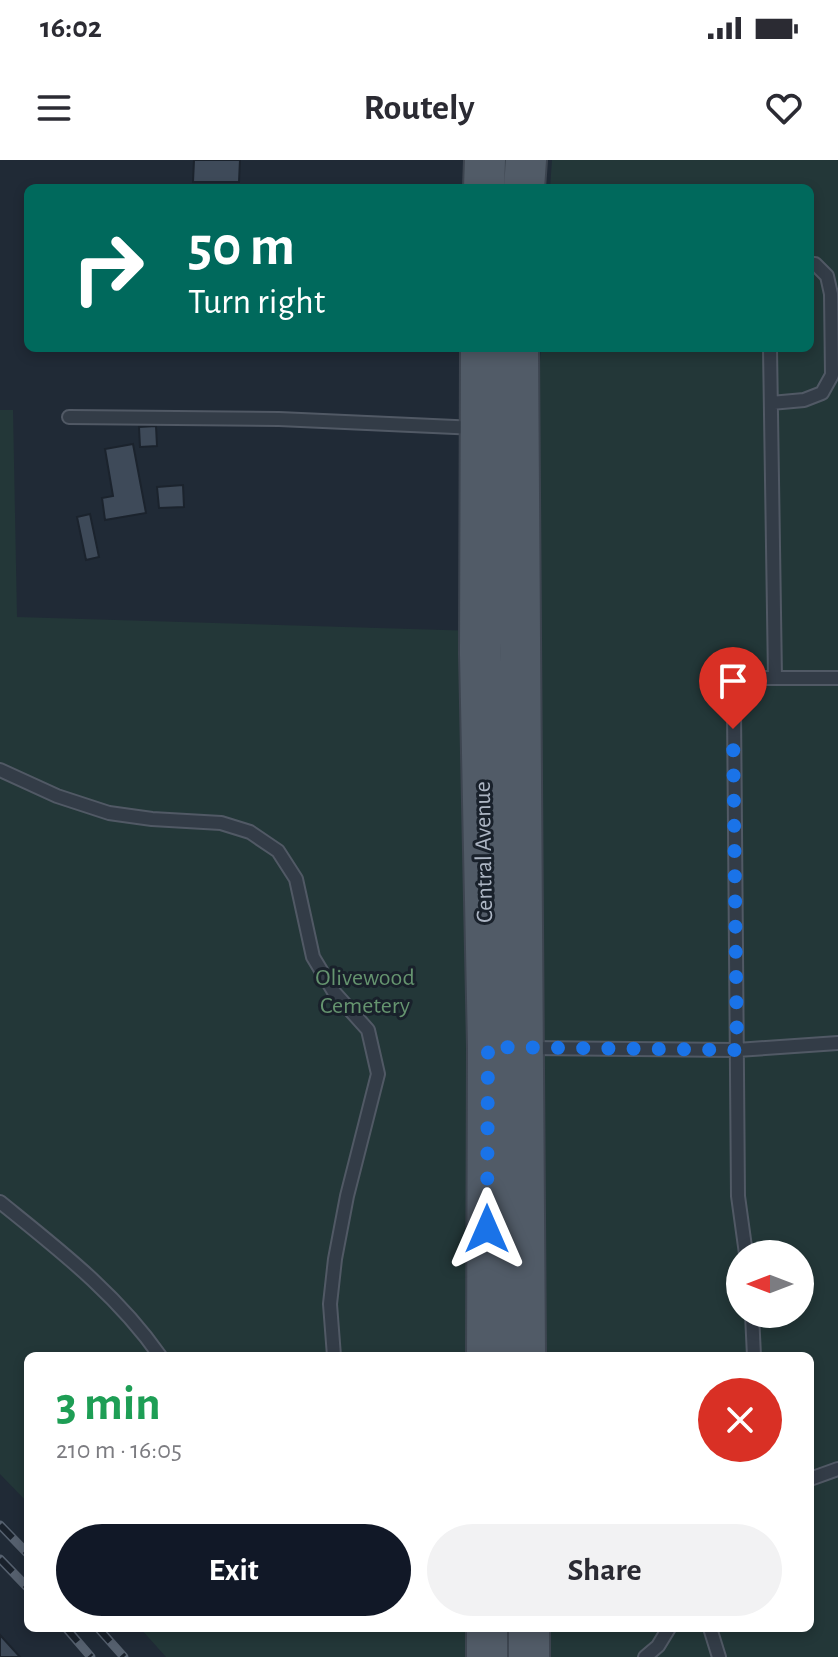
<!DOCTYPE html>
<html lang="en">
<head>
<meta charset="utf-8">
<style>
	:root { --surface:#fff; --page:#f2f2f3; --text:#2b2b33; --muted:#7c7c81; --accent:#111827 }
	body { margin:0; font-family:"Alegreya Sans",sans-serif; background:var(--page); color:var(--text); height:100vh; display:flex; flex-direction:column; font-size:30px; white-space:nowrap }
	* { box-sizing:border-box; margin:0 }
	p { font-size:26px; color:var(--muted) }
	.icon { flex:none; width:44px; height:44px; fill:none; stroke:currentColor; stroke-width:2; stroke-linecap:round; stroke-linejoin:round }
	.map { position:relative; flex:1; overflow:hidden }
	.sheet { position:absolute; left:24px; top:1192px; width:790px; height:280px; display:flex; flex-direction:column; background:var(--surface); border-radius:12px; box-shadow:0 4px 12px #0003 }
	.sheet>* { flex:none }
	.guide { position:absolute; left:24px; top:24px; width:790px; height:168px; border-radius:12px; box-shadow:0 4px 12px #0003; background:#00695c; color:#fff; overflow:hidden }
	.needle { width:52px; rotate:270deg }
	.fabs { position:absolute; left:726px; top:1080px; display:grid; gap:16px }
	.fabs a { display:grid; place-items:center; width:88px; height:88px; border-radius:50%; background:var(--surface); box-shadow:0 4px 12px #0003; font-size:40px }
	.pin { position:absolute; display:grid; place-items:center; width:68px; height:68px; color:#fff; margin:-82px -34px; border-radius:50% 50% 50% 0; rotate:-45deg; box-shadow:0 0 8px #0007 }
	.pin .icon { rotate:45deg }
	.me { position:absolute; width:88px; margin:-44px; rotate:0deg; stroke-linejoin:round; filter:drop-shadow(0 0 6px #0008) }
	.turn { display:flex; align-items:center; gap:28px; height:168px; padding:0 32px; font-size:36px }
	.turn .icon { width:104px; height:104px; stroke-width:2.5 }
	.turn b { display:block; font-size:56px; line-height:68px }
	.round { display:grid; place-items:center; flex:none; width:84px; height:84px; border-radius:42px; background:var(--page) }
	.headline { display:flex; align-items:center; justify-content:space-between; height:136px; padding:0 32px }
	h1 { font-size:48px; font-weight:700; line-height:60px; color:#1e9e55 }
	.primary-button { display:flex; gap:16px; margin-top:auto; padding:16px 32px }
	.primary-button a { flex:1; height:92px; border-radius:48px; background:var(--accent); color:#fff; font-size:32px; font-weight:700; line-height:92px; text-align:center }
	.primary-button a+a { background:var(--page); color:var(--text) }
	.status { display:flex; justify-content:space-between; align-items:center; height:56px; padding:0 40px; background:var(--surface); direction:ltr }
	.status svg { height:22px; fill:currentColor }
	header { display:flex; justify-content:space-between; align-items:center; height:104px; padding:0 32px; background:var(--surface); font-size:36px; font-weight:700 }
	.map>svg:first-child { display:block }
	.green { fill:#233738; fill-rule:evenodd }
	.building { fill:#3e4a59; stroke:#1b232d; stroke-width:2 }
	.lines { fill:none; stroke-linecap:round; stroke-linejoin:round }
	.lane-casing { stroke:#515965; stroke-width:16 }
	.primary-casing { stroke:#3d4550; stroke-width:44 }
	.lane { stroke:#333c47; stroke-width:12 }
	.primary { stroke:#515b67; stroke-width:40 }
	.rail-casing { stroke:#55606e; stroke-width:9 }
	.rail { stroke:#19212b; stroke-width:6; stroke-dasharray:18; stroke-linecap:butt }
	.route { stroke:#1a73e8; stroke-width:14; stroke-dasharray:0 25.2 }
	.labels { text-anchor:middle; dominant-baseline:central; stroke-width:6; stroke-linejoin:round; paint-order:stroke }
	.street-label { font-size:24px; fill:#adb6c4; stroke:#19212b }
	.park-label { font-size:24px; fill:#65946f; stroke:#19212b }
</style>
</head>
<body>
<div class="status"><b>16:02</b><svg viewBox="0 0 49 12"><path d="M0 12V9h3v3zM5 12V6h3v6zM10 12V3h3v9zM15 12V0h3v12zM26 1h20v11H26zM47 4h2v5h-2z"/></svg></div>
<header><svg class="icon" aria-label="menu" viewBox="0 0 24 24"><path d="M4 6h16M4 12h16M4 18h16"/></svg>Routely<svg class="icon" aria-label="heart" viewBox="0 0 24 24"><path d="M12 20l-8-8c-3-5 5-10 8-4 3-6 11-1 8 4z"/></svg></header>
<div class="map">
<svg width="838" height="1497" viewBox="0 0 838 1497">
	<rect width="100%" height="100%" fill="#202a36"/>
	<path class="green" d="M552 0H838V1497H166L140 1468H810V1196H28V1343L0 1314V250H13L17 457 540 473 537 239 541 188H810V28H550ZM740 1094H800V1154H740Z"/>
	<path class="building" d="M194 0H240L239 22H193Z
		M156 266 157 286 140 287 139 267Z
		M133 284 146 353 105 360 102 338 113 336 105 289Z
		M183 325 184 347 159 348 157 327Z
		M90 354 99 397 86 400 77 357Z
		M0 1475 20 1497H0Z"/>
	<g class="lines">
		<defs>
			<path id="lane" d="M770 188 775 518
				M771 243 804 240 822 233 832 215 831 134 827 116 815 104H810
				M69 257 279 259 477 268
				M0 610 57 636 109 653 152 659 221 663 250 672 278 691 296 719 313 797 334 832 368 870 378 914 347 1036 335 1099 330 1144 334 1196
				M527 888 737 890 838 883
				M0 1042C58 1089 117 1134 160 1196
				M746 1094 738 1036 734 548 743 529 757 518H838
				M752 1154 754 1196
				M810 1319 838 1309
				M710 1468 719 1497
				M645 1497 658 1486 669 1468"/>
			<path id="primary" d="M484 28 485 0
				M524 28 526 0
				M481 188 480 494 488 887 487 1196
				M518 188 525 1196
				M529 1468V1497
				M487 1497V1468"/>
		</defs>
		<use href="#lane" class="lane-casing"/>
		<use href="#primary" class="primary-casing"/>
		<use href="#lane" class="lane"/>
		<use href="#primary" class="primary"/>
		<defs>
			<path id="rail" d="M0 1365 28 1394
				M0 1399 28 1428
				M66 1468 91 1497
				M98 1468 124 1497"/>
		</defs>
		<use href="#rail" class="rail-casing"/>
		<use href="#rail" class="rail"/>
	</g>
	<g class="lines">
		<path class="route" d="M487 1069 488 887 737 890 733 569"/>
	</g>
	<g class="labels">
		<g class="street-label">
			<text transform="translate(484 692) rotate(-91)">Central Avenue</text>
		</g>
		<g class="park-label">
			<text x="365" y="818">Olivewood<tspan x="365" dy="28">Cemetery</tspan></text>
		</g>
	</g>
</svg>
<div class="fabs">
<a><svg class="needle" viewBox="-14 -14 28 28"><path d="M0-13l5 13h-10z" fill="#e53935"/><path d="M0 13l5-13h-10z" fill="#7c7c81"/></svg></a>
</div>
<div class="pin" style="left:733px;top:569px;background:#d93025"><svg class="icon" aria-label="arrive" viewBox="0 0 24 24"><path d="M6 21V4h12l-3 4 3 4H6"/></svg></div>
<svg class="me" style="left:487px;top:1069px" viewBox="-20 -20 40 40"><path d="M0-17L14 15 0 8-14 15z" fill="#1a73e8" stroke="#fff" stroke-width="4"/></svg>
<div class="guide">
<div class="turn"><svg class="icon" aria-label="right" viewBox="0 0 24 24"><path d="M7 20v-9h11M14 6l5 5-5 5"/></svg><div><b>50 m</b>Turn right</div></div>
</div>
<section class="sheet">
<div class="headline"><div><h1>3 min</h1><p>210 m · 16:05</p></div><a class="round" style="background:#d93025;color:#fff"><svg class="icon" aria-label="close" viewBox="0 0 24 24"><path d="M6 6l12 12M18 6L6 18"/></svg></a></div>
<div class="primary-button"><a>Exit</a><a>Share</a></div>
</section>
</div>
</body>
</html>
